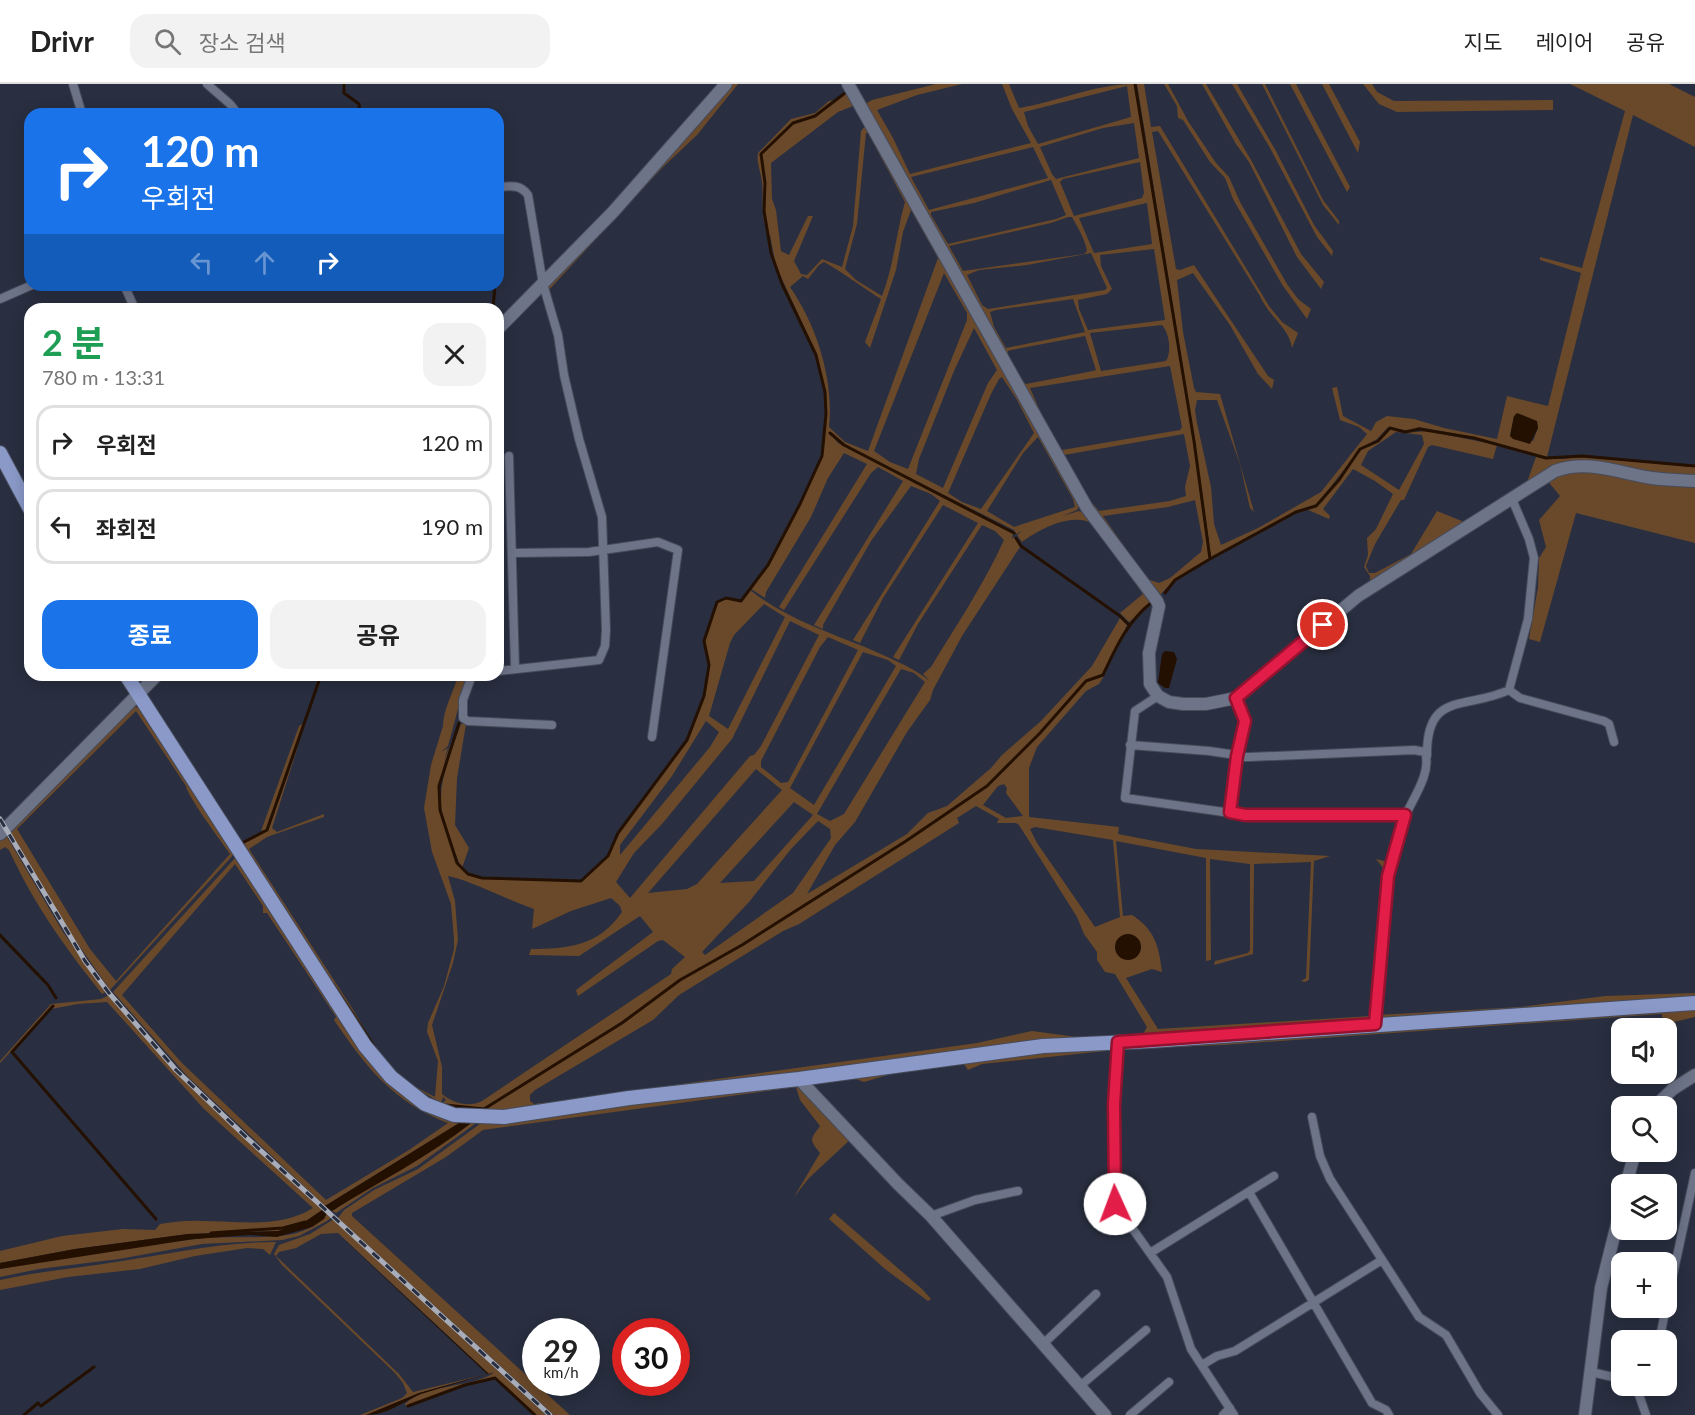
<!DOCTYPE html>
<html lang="ko">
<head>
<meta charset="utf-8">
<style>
	:root { --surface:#fff; --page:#f2f2f2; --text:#222; --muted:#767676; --line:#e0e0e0; --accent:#1a73e8 }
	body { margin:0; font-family:Lato,"Noto Sans KR",sans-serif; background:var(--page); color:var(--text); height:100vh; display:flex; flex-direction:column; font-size:22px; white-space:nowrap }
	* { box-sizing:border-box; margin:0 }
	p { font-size:20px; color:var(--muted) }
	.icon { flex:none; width:33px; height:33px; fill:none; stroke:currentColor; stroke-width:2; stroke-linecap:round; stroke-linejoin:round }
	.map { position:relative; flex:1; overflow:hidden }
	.panel { position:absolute; left:24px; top:219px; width:480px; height:378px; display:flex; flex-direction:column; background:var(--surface); border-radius:18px; box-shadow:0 3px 15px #0003 }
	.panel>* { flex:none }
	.top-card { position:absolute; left:24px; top:24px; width:480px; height:183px; border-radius:18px; box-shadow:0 3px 15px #0003; background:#1a73e8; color:#fff; overflow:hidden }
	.controls { position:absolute; left:1611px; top:934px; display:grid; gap:12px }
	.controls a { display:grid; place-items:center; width:66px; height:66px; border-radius:12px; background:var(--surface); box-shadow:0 3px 15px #0003; font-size:30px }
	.speed { position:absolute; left:522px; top:1234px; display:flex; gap:12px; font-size:30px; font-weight:700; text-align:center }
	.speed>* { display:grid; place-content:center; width:78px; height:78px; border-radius:50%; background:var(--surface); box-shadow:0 3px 15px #0003; line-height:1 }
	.speed small { font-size:15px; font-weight:400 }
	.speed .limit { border:9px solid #d22; background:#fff; color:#111 }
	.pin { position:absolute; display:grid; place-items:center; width:51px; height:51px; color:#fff; margin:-26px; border:3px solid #fff; border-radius:50%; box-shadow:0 2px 6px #0007 }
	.me { position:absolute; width:66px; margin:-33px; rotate:358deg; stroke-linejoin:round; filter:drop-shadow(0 0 4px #0008) }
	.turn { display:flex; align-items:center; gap:21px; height:126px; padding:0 18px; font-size:27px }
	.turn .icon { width:78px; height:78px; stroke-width:2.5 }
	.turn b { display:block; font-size:42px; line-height:51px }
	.lanes { display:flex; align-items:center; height:57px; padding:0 18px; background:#0003; justify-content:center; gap:30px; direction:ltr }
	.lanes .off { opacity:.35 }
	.round { display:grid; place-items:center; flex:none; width:63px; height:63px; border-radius:18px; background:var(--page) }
	.overview { display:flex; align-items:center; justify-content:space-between; height:102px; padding:0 18px }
	h1 { font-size:36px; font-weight:700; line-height:45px; color:#1e9e55 }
	.cta { display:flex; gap:12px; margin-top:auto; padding:12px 18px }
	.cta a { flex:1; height:69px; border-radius:18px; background:var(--accent); color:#fff; font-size:24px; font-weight:700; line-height:69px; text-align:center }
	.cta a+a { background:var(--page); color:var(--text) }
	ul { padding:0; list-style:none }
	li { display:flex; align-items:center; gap:18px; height:75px; margin:0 12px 9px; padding:0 6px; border:3px solid var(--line); border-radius:18px }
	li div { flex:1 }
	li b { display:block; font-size:22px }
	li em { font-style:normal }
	header { display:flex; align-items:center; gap:36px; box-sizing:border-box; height:84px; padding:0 30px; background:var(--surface); border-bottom:2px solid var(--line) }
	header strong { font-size:28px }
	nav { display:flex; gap:33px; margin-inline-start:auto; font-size:21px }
	.search { width:420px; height:54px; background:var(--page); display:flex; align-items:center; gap:15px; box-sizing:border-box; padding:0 21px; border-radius:18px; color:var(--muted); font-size:22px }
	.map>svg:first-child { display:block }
	.green { fill:#6a492a; fill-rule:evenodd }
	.water { fill:#241000 }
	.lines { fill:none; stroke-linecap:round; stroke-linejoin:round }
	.stream { stroke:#241000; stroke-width:3 }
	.street-casing { stroke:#464b5a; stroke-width:10 }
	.secondary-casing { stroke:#464b5a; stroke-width:14 }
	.primary-casing { stroke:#464b5a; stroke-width:16 }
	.street { stroke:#6d7488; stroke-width:8 }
	.secondary { stroke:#6d7488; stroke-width:12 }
	.primary { stroke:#8a99c8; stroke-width:14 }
	.rail-casing { stroke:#a8adb9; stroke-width:5 }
	.rail { stroke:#292f40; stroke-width:3; stroke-dasharray:9; stroke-linecap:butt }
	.route-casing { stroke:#92132f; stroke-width:15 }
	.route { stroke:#e11d48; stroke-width:10 }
</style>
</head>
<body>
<header>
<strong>Drivr</strong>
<div class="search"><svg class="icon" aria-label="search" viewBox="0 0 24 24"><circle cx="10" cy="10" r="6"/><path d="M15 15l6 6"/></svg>장소 검색</div>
<nav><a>지도</a><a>레이어</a><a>공유</a></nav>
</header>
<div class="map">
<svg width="1695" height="1331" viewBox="0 0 1695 1331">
	<rect width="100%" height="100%" fill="#292f40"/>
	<path class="green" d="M730 0H738L697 51 662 84 547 208 545 204Z
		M842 0H845L859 22 1081 419 1077 426 1062 432 1079 427 1090 431 1155 517 1129 538 1120 529 1143 510 1092 439C1070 429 1040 445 1022 458L1017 451 1022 447 1016 450 1014 446 844 361 830 349 838 359 1013 448 1012 455 1014 453 1020 463 962 552 933 606 930 616 907 648 855 738 835 761 807 810 907 750 928 729 947 722 991 684 1002 671 1041 637 1092 582 1120 534 1127 541 1103 591 1085 597 1040 648 986 702 905 757 742 860 680 896 621 938 484 1024 445 1021 442 1019 446 1016 443 1013 441 1019 410 1000 435 1013 438 977 427 948 428 939 444 902 454 865V855L451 820 432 768 424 724 431 681 443 642C443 625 454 608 458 591H471L465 599 448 662 441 668 448 664 444 677 459 639C439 694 431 706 451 763 456 778 459 787 475 793L581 797 608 772 618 749 688 657 705 612 710 581 705 557 717 519 726 514 741 518 750 506C784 533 824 547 865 563 887 573 911 582 930 597L923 590 931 583C956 542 984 500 1004 456L995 447 982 441 918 540 899 576 893 573 978 439 943 421 883 514 860 559 853 556 940 417 931 410 911 402 871 457 823 541V545L814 541 903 397 878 383 871 389 784 526 779 523 867 380 844 369 828 394 811 433 766 508 765 514 751 505 769 481 801 420 822 372 826 330 825 308 817 271 776 182 770 151H768C760 127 764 120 762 98 761 88 756 79 758 69L791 35 815 29 829 17 836 16 845 9ZM853 22 866 41 861 47 853 142 842 183 822 175 807 191 801 190 794 177 813 132H808L789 171 781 167 776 126 772 115 771 79 838 28ZM866 49H868L905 118C896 149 894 181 882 212L856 196 845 185 857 140ZM911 126 938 174 868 367 845 358 829 343C834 296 817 242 790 203L803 192 808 195 819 181 824 178C844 189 862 203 881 215L865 258 870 264 896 186 903 148ZM944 189 967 229V236L908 385 890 378 874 367ZM974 244 997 286 988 299 943 404 916 390 919 375 954 287ZM1002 293 1017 316 1034 349 981 425 962 418 948 409 991 310 999 295ZM1038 353 1073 415 1075 423 1014 443 987 427 1023 369ZM764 520 785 533 728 645 709 632 730 559 734 551ZM790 537 819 551 761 662 754 671 750 672 630 814 616 798 634 769 662 740 732 655ZM828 553 858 566 788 698 781 699 761 683V677L820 563ZM863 568 888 576 896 582 814 721 790 704ZM901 585 914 589 925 598 844 730 830 737 817 730ZM706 637 719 648 710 663 620 771V761L672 692ZM756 685 782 706 697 800 687 805 648 809ZM794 718 813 731 754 797 720 799ZM818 737 830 745 831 754 793 809 705 871 702 868 749 818 791 765ZM448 792C478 799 504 815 534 825L532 845 571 827 611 814 620 822 622 828C599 862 567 865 531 865L529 871 579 872 640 832 653 848 576 906 578 912 658 857 663 856 685 873 672 885 671 890 482 1017C469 1024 453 1019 442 1010V983L432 941 453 879 458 856 455 817Z
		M936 0H962L917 11 877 26 893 54 910 90 1031 59 1012 25 1002 0H1009L1019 24C1057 18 1095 0 1134 0L1194 361 1209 475 1175 495 1158 513 1088 422 865 20 872 16ZM1127 2 1131 33 1038 60 1028 42 1024 28ZM1134 39 1139 74 1056 95 1052 90 1040 63 1103 44ZM1033 63 1048 94 929 126 911 93ZM1140 78 1144 109 1142 114 1074 132 1060 98 1063 95ZM1051 96 1066 131 1056 135 948 160 931 131V128L974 119ZM1147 119 1152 160 1094 169 1079 134ZM1068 133H1072C1078 144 1085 155 1087 167L1084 170 963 187 949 162 1051 139ZM1154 165 1165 236 1088 246 1079 225 1078 216 1107 210 1112 205 1101 182 1100 171ZM1091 169 1107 204 1105 206 988 225 982 221 967 191 979 186 1027 181ZM1073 215 1085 248 1006 264 994 243 990 228 996 226ZM1162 241C1169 248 1172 268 1166 277L1101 287 1090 249ZM1085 252 1096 286 1093 287 1026 300 1021 296 1008 271V267L1011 266ZM1170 282 1182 343 1180 346 1062 366 1048 345 1030 304ZM1184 350 1190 382 1185 403 1186 412 1170 417 1099 427 1088 414 1064 371ZM1195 416 1203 458 1201 468 1170 494 1159 499 1147 495 1103 432 1168 423Z
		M1137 0H1144L1151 43 1160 42 1269 222 1282 238 1298 249 1292 264C1289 243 1268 232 1260 212L1158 47 1152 48 1176 185 1180 186 1194 181 1268 292 1274 296 1272 305 1258 290 1230 241 1193 189 1177 196 1183 248 1194 304 1196 308 1220 310 1254 428 1250 424 1240 380 1217 316H1197L1195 326 1197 339 1211 403 1214 440 1221 461 1258 444 1321 408 1367 350 1359 343 1340 336 1332 304 1337 303 1343 332 1371 347 1376 338 1387 332 1414 335 1444 344 1497 355 1507 312 1548 322 1581 189 1540 176V173L1582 184 1625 27 1570 0H1669L1695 13V63L1633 31 1547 373 1478 354 1419 343 1409 347 1388 343 1377 355 1361 364 1317 420 1295 427 1211 473 1194 351ZM1514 332 1537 338 1538 344 1533 357 1510 352Z
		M1164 0H1168L1188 37 1216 79 1229 93 1240 118 1287 200 1298 215 1311 225 1307 235 1283 202 1233 115 1225 94 1210 78 1183 36 1178 34 1177 22Z
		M1202 0H1206L1251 76 1301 170 1324 198 1321 205 1297 173 1249 78 1236 60Z
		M1232 0H1237L1276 67 1314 141 1333 167 1332 172 1317 153 1270 64Z
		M1262 0H1265L1323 116 1339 137V141L1323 121Z
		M1290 0H1296L1350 103 1347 108Z
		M1322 0H1329L1360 58 1358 69Z
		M1363 0H1372L1377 8 1394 17 1553 16V26L1397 28 1379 20Z
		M1390 345 1405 349 1427 347 1497 361 1493 375 1432 361 1428 363 1404 416H1401L1375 460 1366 482 1369 489H1375L1411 470 1437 427 1469 440 1370 500V492L1364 483 1368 471 1367 454 1376 445 1393 410 1375 397 1353 385 1323 425 1330 432 1329 435 1306 425 1316 423 1322 418 1361 366 1379 358ZM1396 348 1422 351 1424 360 1399 406 1361 381 1368 367Z
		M1536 373 1562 375 1582 373 1695 383V395L1579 379 1525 404Z
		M1563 388H1595L1673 402 1695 403V459L1576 429 1540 558 1529 555 1538 503 1539 474 1546 463 1539 436 1560 412 1547 396Z
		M1104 592 1099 600 1086 607 1037 663 1029 684V733L1119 743 1118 750 1196 765 1330 772 1314 777 1309 896 1305 898 1301 897 1306 894 1311 778 1254 780 1253 870 1214 881 1215 877 1248 869 1250 866V780L1210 775 1211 876 1206 877V774L1116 757 1123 832 1132 831C1155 846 1159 862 1162 888L1152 885 1126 894 1158 945 1371 932 1384 785 1376 775 1384 777 1387 780 1373 938 1250 946 527 1025 487 1028 485 1025 622 939 680 897 833 805 987 703 1041 649 1086 598ZM1004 700 1007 704 1006 709 1023 732 1006 734 983 721 998 702ZM976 722 999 735 997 739H1016L1019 741 1077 833 1084 850 1097 868V876L1105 888 1115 890 1147 943 1143 950 1077 953 1032 947 977 959 898 970 559 1017 534 1020 530 1017V1011L535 1006 653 936 679 911 783 847 799 840 959 739 957 734ZM1035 743 1113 756 1120 833 1095 843 1037 759 1030 745Z
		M133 622 142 625 235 769 110 906 68 846 9 746ZM136 627 186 702C186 710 222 759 230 770L116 897 90 865 17 745Z
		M304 639 266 746 261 747 299 642Z
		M461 640H466L457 694 455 741 469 764 462 784C457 776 455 766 451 758 430 714 446 682 461 640Z
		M300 656 272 744 277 748 324 730V733L267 753 249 765 352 924 380 971 409 1001 439 1021 429 1018 410 1005 377 973 265 806 241 766 244 764 289 833 242 760 268 747Z
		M6 751 63 848 106 908 102 910C64 862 35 822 9 766L5 763 0 766V753Z
		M237 772 404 1007 467 1034 325 1122 188 993 113 908ZM235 780 263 822V829H267L336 933 334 936C366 983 393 1018 448 1039L409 1066 326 1116 182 979 122 911Z
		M1695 909V915L1378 935V931L1520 923 1605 912Z
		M109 911 193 1005 323 1126 303 1139 278 1147 188 1150 75 1165 0 1179V1167L62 1152 123 1145 155 1146 160 1140C174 1138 188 1136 202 1137 240 1137 279 1145 313 1124L204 1025 107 918 78 920 51 925 53 922 0 979V977L51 920 101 915Z
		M1695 924V933L1674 938 1662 933V930L1223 961 1119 965V961Z
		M1115 962V966L982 980 968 986 964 980H958L891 990 864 998 856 995 807 1001 805 998 937 979Z
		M801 999 852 1054 809 1094 794 1113 820 1069C809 1055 810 1056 820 1042L800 1016 796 1003 483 1046 446 1073 352 1129V1132L570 1331H554L338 1134 344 1126 374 1106 418 1085 484 1037Z
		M479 1037 417 1082 373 1104 336 1129 332 1127 470 1038Z
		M327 1129 332 1133 327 1137 299 1152 282 1156 202 1160 119 1175 39 1185 0 1193V1185L19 1181C77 1171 137 1161 197 1155 228 1151 262 1156 293 1150 305 1147 321 1140 327 1129Z
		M834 1129 922 1205 931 1215 928 1217 885 1185 829 1135Z
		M334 1135 546 1331H536L495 1293 465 1300 406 1322 405 1320C427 1299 468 1305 494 1289L489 1290 338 1149 321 1150 296 1164 279 1168 276 1172 399 1290 413 1308 487 1290 419 1309 366 1331H360L402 1314 407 1309 403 1299 395 1289 282 1181 274 1170 279 1161 310 1150Z
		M276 1158 270 1171 263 1165 247 1164 195 1172 140 1185 68 1193 0 1206V1196C41 1187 81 1184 122 1177 174 1169 223 1158 276 1158Z"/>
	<path class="water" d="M1517 329 1537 337 1538 344 1530 360 1513 355 1510 352 1514 332Z
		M1165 567 1174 568 1177 575 1169 604H1165L1158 599 1162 570Z
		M1115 863a13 13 0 1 1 26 0a13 13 0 1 1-26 0Z
		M464 1036 470 1038V1040C427 1074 378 1098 332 1127L325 1122Z
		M322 1126 327 1129 324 1135 312 1143 277 1153 250 1151 194 1155 0 1185V1179L75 1165 188 1150 278 1147 303 1139Z
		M337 1149 489 1290 494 1288 421 1310C402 1318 388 1331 366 1331L419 1309 487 1290Z"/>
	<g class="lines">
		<path class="stream" d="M344 0V9L359 20 360 30
			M1135 0 1194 357 1210 475 1175 496 1165 509
			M493 225 495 201
			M498 262 501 259 498 253
			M830 349 844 361 1014 449
			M1016 454 1021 462 1120 532 1128 540
			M1210 475 1296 428 1316 422 1339 396 1360 365 1378 357 1390 344 1405 348 1419 345 1474 354 1546 374 1582 372 1695 382
			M459 639 439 702 440 726 457 779 468 790 482 794 581 797 608 772 618 749 687 656 704 612 709 581 704 557 717 518 726 514 741 517 768 481 800 420 822 372 826 330 825 308 816 271 782 200 771 169 764 127 765 99 761 70 793 39 815 32 845 9
			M243 761 242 759 267 746 321 591
			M0 851 48 901 56 914
			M333 900 374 962
			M53 922 12 968 156 1135
			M445 1021 484 1025 622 939 680 896 742 861 906 757 987 702 1040 649 1086 597 1103 591C1116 563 1127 538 1152 518
			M211 1149 283 1144 305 1138
			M408 1322 465 1301 495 1294 535 1331
			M24 1331 38 1319 41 1322 94 1283"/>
		<defs>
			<path id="street" d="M73 0 82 30
				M207 0 230 20 238 30
				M498 103C511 102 520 100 528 111L543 200 558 251 564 291 579 355 602 433 606 546 605 562 599 576 498 587
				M124 201 135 225
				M0 215 32 201
				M509 372 515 585
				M1512 415 1529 455 1534 474 1528 535 1509 606 1520 614 1604 637 1609 640 1614 658
				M513 469 589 468 658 458 678 466 652 653
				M477 591 471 594 463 616V634L468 637 552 641
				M1158 612 1135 627 1125 714 1245 731 1389 729 1405 731
				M1130 661 1209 667 1250 673 1414 666 1425 668C1433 692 1407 721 1400 745 1382 806 1378 876 1375 940
				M1427 672C1426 606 1467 626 1509 606
				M1230 728 1245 637 1236 614
				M1117 958 1114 1020 1115 1120 1167 1193 1191 1265 1234 1331
				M1312 1033 1320 1072 1330 1095 1419 1233 1446 1251 1480 1309 1498 1331
				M1249 1108 1372 1319 1386 1326 1389 1331
				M931 1132 975 1116 1018 1107
				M1150 1169 1274 1092
				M1666 1223 1695 1089
				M1659 1257 1666 1224
				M1042 1261 1096 1210
				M1202 1281 1217 1272 1235 1267 1382 1176
				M1591 1288 1622 1295
				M1080 1302 1146 1246
				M1641 1302 1638 1308 1646 1331
				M1130 1331 1169 1298
				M1223 1331 1230 1324"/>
			<path id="secondary" d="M848 0 1087 424 1157 517 1159 522 1149 569 1150 600 1158 612 1169 618 1183 620H1206L1236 614 1358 512 1555 387C1588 375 1619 389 1652 394 1666 396 1681 396 1695 397
				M498 245 613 128 726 0
				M0 750 157 591
				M799 995 898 1100 931 1132 1105 1331
				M1654 1023 1673 1005 1695 991
				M1626 1101 1635 1068
				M1585 1331 1601 1204 1622 1120"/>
			<path id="primary" d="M0 369 30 425
				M126 591 365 962 391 993 425 1020 454 1031 504 1033 629 1014 799 995 1043 962 1150 957 1695 919"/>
		</defs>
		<use href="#street" class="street-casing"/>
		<use href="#secondary" class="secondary-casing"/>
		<use href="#primary" class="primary-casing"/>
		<use href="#street" class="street"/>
		<use href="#secondary" class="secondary"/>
		<use href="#primary" class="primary"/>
		<defs>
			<path id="rail" d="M0 735 85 877 109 909 176 986 247 1054 550 1331"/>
		</defs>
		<use href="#rail" class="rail-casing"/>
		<use href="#rail" class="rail"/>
	</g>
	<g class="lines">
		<defs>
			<path id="route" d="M1115 1120 1114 1020 1118 958 1375 940 1388 792 1405 731H1245L1230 728 1237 672 1245 637 1236 614 1323 541"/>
		</defs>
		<use href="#route" class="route-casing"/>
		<use href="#route" class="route"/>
	</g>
</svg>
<div class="controls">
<a><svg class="icon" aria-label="sound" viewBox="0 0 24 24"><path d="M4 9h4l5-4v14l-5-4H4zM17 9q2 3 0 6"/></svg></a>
<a><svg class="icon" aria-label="search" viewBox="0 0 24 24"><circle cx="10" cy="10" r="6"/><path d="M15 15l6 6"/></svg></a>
<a><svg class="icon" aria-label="layers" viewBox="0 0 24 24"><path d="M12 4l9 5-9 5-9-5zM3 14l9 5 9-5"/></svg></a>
<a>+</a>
<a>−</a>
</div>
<div class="speed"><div>29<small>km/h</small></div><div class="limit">30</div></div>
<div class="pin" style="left:1323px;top:541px;background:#d93025"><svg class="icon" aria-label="arrive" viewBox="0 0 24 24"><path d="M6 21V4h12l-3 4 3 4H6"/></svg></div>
<svg class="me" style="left:1115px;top:1120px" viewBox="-20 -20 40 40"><circle r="19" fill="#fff"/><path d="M0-13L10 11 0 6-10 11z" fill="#e11d48"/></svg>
<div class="top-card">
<div class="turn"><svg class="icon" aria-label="right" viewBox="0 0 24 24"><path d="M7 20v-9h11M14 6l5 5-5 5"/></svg><div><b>120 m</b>우회전</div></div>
<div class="lanes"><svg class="icon off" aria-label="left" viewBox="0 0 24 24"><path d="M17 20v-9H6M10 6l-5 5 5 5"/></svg><svg class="icon off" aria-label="ahead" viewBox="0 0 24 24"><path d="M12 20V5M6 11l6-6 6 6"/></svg><svg class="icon" aria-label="right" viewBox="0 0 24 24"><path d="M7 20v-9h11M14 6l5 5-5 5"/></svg></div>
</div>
<section class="panel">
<div class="overview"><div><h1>2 분</h1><p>780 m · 13:31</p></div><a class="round"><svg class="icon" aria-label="close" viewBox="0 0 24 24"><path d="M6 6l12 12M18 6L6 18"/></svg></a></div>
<ul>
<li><svg class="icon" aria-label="right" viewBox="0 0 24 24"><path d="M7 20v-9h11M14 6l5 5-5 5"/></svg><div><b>우회전</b></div><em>120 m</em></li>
<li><svg class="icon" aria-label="left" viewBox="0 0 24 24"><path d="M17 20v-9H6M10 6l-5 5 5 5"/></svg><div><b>좌회전</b></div><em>190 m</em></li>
</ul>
<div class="cta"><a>종료</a><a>공유</a></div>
</section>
</div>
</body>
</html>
